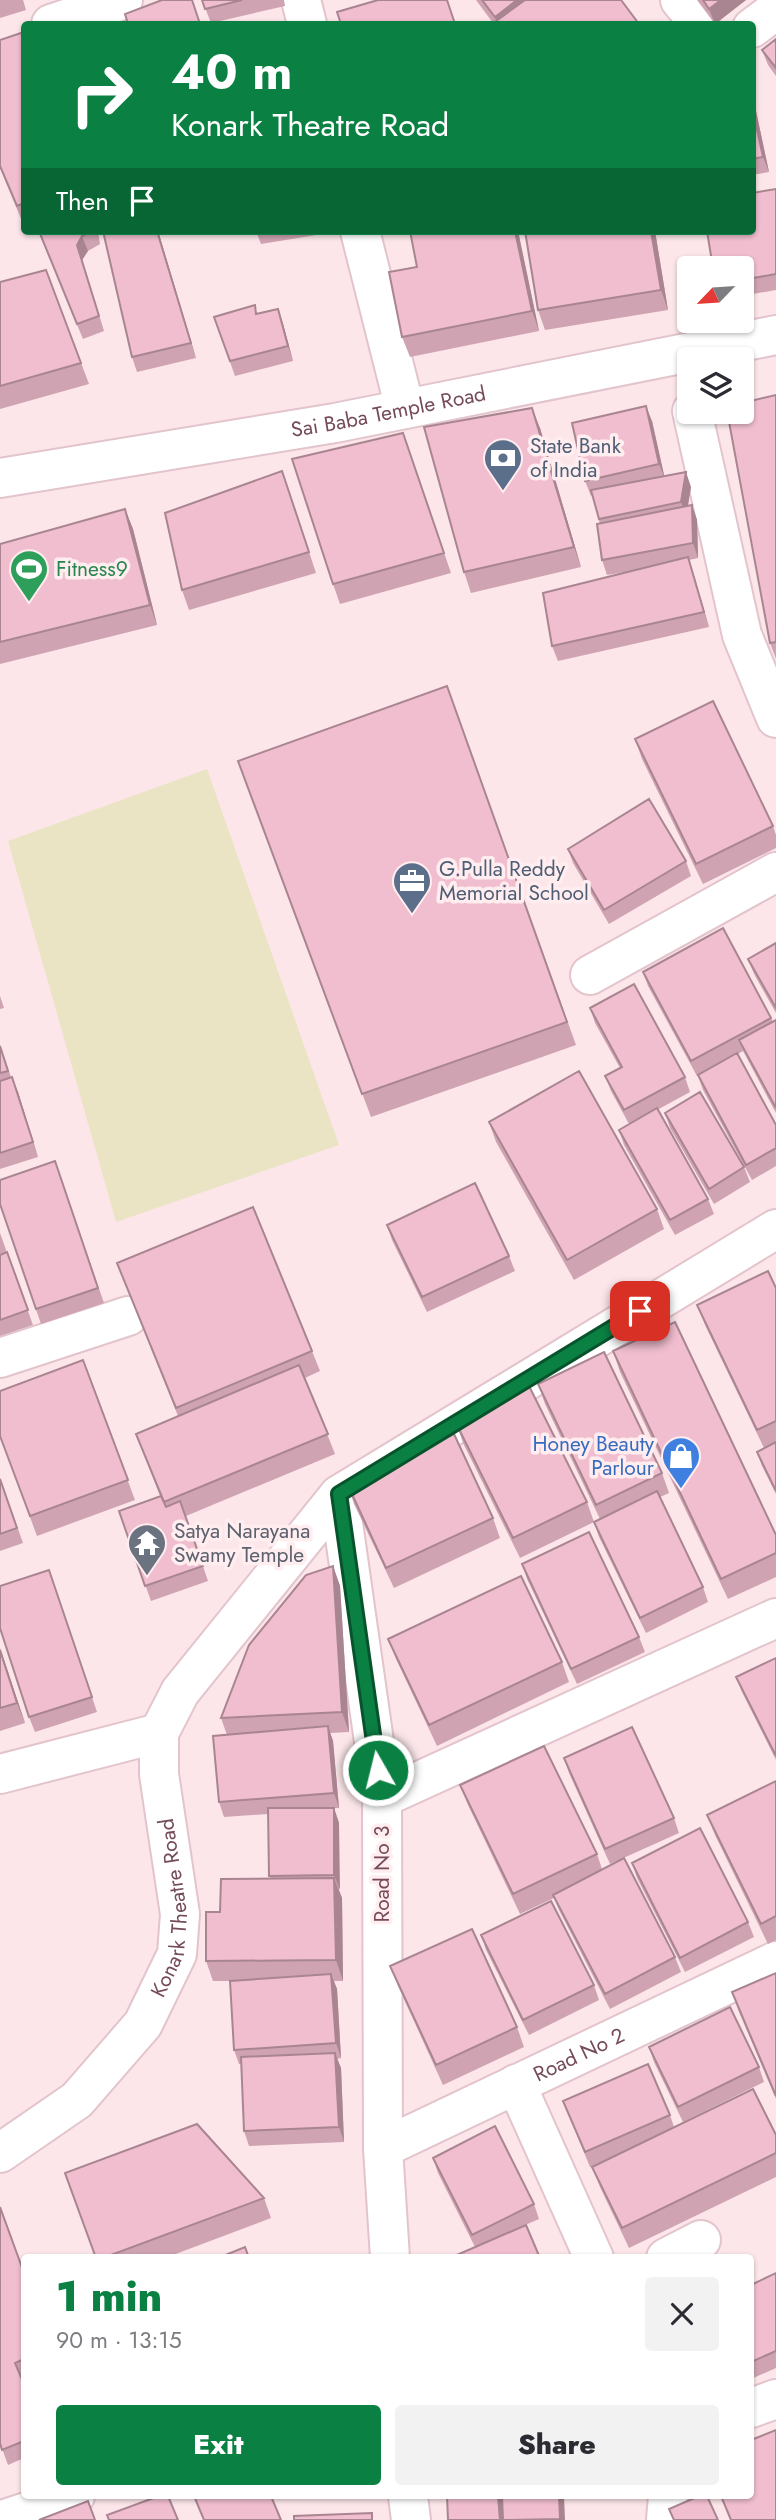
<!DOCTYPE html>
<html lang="en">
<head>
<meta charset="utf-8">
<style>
	:root { --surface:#fff; --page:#f2f2f3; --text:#2b2b33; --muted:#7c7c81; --accent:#0b8043 }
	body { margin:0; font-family:Jost,sans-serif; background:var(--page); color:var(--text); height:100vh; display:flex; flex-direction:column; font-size:26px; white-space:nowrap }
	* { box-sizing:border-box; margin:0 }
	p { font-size:23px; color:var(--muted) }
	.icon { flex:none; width:38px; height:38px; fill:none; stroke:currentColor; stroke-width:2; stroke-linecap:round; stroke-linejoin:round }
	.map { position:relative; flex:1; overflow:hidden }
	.sheet { position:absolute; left:21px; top:2254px; width:733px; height:245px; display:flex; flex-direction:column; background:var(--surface); border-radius:7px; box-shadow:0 2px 5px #0004 }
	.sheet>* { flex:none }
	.guide { position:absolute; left:21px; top:21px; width:735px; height:214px; border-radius:7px; box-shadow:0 2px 5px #0004; background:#0b8043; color:#fff; overflow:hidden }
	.needle { width:46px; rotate:245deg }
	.buttons { position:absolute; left:677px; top:256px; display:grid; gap:14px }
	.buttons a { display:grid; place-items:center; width:77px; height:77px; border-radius:7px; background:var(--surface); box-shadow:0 2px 5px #0004; font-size:35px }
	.pin { position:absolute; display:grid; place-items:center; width:60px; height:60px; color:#fff; margin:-30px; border-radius:14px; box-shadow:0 4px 10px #0006 }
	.me { position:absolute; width:77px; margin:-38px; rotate:352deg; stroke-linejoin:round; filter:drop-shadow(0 0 5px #0008) }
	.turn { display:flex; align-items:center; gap:24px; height:147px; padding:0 35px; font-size:32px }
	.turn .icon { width:91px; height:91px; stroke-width:2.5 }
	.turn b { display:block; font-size:49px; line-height:60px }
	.then { display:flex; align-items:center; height:66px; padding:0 35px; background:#0003; gap:14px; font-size:26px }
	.round { display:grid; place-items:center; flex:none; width:74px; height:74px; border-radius:7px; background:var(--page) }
	.headline { display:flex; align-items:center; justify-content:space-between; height:119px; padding:0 35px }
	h1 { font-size:42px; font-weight:800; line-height:52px; color:var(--accent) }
	.action { display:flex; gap:14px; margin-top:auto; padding:14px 35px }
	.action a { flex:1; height:80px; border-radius:7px; background:var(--accent); color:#fff; font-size:28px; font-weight:800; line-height:80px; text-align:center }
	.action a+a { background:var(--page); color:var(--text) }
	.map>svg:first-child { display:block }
	.green { fill:#eae4c5 }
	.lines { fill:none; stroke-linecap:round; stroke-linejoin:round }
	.minor-casing { stroke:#e3c4cc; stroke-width:42 }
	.minor { stroke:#fff; stroke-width:38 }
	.wall { fill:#cfa3b2 }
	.shaded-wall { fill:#a98591 }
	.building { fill:#f1becf; stroke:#a98591; stroke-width:2 }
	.route-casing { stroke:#07532c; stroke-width:18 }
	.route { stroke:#0b8043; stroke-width:12 }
	.labels { text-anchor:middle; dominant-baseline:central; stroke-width:7; stroke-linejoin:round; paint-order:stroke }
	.street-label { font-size:21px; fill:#754b5b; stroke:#ffedef }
	.service-label { font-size:21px; fill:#4e5e75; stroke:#ffedef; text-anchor:start }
	.leisure-label { font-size:21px; fill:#27864d; stroke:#ffedef; text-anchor:start }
	.shop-label { font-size:21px; fill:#366cbe; stroke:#ffedef; text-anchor:end }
	.worship-label { font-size:21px; fill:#5b616d; stroke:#ffedef; text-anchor:start }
</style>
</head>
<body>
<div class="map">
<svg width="776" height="2520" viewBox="0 0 776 2520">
	<rect width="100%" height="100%" fill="#fce6e9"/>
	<path class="green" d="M207 769 339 1145 116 1222 8 841Z"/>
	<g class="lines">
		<defs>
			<g id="minor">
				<path d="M301 0 307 24"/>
				<path d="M680 0 700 24"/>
				<path d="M51 24 123 0"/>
				<path d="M752 28 776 10"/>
				<path d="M360 231 405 409"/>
				<path d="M692 411 742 635 776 718"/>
				<path id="s1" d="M0 478 335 423 776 335"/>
				<path d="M590 975 776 872"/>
				<path d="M0 1358 128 1316"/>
				<path d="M339 1495 382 1798"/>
				<path d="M0 1774 159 1733"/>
				<path d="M516 2084 594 2258"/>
				<path id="s2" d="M383 2148 776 1961"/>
				<path id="s3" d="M0 2153 77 2100 143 2024 177 1954 180 1914 159 1774V1733L180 1692 339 1495 776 1229"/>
				<path d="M390 2258 383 2148 382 1798 776 1618"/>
				<path d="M666 2258 701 2240"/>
				<path d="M751 2408 776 2399"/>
				<path d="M408 2496 411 2520"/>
				<path d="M2 2520 75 2496"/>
				<path d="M666 2520 668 2496"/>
			</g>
		</defs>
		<use href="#minor" class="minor-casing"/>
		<use href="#minor" class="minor"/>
	</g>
	<path class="wall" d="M0 0H23L26 10 0 18Z
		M202 0H284L285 6 211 23Z
		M476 0H621L493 23Z
		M697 0H746L715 24Z
		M24 32V226L0 168V40Z
		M776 39V76L768 65 762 50Z
		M752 103 756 111 769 172 752 175Z
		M776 189V290L742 296V268Z
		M38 231H98L100 244 88 251 82 260 104 331 83 339Z
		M103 231H158L196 358 137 372 132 357Z
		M256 231H341L261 244Z
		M518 231 539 331 410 357 402 337 417 267Z
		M525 231H655L668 310 545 330 538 310Z
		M46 270 89 384 0 409V282Z
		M278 309 283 324 293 361 235 376 214 317 258 313Z
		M776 395V659L770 643Z
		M652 421 664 476 691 487 688 506 692 505 697 520 698 558 689 560 709 627 558 661 552 646 631 571 607 575 602 560 600 524 592 495 591 496 585 481Z
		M540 428 581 567 471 593 464 572Z
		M403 433 451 573 340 604 333 584Z
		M289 491 316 573 189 610 182 590Z
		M125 509 133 529 157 625 0 664V544Z
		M447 686 576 1045 371 1117 238 761Z
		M635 739 773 826 776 835V848L703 884 642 759Z
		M568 849 686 861 691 876 609 924 573 863Z
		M776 943V1013L754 974 748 959Z
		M643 972 771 1018 773 1022 776 1020V1113L743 1051 738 1054 776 1125V1166L752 1180 703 1090 698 1076H697L648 986Z
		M0 996 4 1008 0 1009Z
		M590 1008 685 1077 690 1092 657 1110 708 1199 714 1214 675 1235 624 1145 619 1130 629 1124 611 1091 605 1076 620 1068 595 1023Z
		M0 1045 11 1077 18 1092 38 1157 0 1169Z
		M665 1113 744 1167 750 1182 714 1204 670 1128Z
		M489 1122 657 1209 664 1229 574 1280 496 1142Z
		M55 1161 104 1303 41 1324 0 1204Z
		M387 1225 509 1256 515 1271 427 1312 392 1240Z
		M0 1233 33 1325 0 1336Z
		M117 1263 312 1351 320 1371 305 1378 335 1454 186 1516 208 1581 151 1601 119 1511 160 1496 136 1434 178 1416Z
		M776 1288V1494L762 1466 757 1452 764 1448 705 1325 697 1305Z
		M613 1351 776 1535V1577L728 1599 620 1372Z
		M83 1360 135 1500 37 1536 0 1436Z
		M538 1384 662 1473 669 1493 660 1497 703 1587 708 1602 646 1633 599 1537 594 1522 520 1558 463 1443 456 1423 587 1502 594 1522 600 1519 545 1404Z
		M0 1478 23 1543 0 1551Z
		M347 1483 493 1518 500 1538 394 1588 354 1504Z
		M522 1564 639 1637 645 1652 577 1684 527 1579Z
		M333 1566 340 1586 349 1732 330 1733 333 1741 339 1808H334L339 1823V1890L342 1898 343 1981H334L337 1989 341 2058 337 2059 341 2068 344 2142 249 2146 244 2131 241 2064H239L234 2050 230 1981H213L206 1961 220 1912 270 1879 268 1814 224 1817 219 1802 227 1735 221 1718Z
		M49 1570 97 1712 35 1732 29 1717Z
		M388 1639 562 1662 569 1682 437 1746 396 1659Z
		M0 1648 25 1723 0 1731Z
		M776 1658V1760L742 1692 736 1677Z
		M564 1758 674 1818 679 1833 610 1864 569 1773Z
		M776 1781V1940L768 1944 715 1835 707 1815Z
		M460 1785 597 1854 602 1869 675 1957 681 1972 610 2009 559 1910 554 1898 520 1914 468 1805Z
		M632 1863 748 1922 754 1937 685 1972 637 1878Z
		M481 1935 594 1985 599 2000 529 2035 486 1950Z
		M390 1966 517 2027 524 2047 443 2085 398 1986Z
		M776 1973V2099L739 2012 732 1992Z
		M649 2047 759 2067 764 2082 683 2122 654 2062Z
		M563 2101 670 2115 674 2127 776 2135V2177L629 2248 600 2187 592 2167 607 2160 590 2167Z
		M433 2158 534 2204 539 2219 475 2247 438 2173Z
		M264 2198 271 2218 165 2258H96Z
		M24 2273V2376L21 2377 24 2384V2458L8 2465 0 2443Z
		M776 2274V2368L751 2379V2285Z"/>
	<path class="shaded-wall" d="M517 0H542L497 24 495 17Z
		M721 0H746L715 24 709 9Z
		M752 103 756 111 769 172 763 157Z
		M157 231H158L196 358 191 343Z
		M515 231H518L539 331 532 311Z
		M651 231H655L668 310 661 290Z
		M82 236 88 251 82 260 104 331 77 245Z
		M278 309 283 324 293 361 288 346Z
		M646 406 652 421 665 479 659 464Z
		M532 408 540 428 581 567 574 547Z
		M686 472 691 487 686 516 681 502Z
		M692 505 697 520 698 558 693 543Z
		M125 509 133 529 157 625 150 605Z
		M688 557 693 572 709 627 704 612Z
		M12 1077 18 1092 38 1157 33 1142Z
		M333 1566 340 1586 349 1732 342 1712Z
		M0 1648 25 1723 17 1703Z
		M328 1726 333 1741 339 1808 334 1793Z
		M334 1808 339 1823 340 1890 334 1875Z
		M334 1878 342 1898 343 1981 336 1960Z
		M331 1974 337 1989 341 2058 336 2043Z
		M335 2053 341 2068 344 2142 339 2127Z
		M498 2496H502L504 2520H500Z
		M559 2496H564L565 2520H560Z"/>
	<path class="building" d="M162 0H192L200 24H128L125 14Z
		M202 0H242L205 9Z
		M378 0H447L455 24H341L337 12Z
		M482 0H517L495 17Z
		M525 0H621L639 24H492Z
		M703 0H721L709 9Z
		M24 32V203L17 206 0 166V40Z
		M776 39V68L762 50Z
		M752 107 763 157 752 159Z
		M776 189V274L742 280V268H713L707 231H752V193Z
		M39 231H92L82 236 77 245 99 316 77 324Z
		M103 231H157L191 343 132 357Z
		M410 231H515L532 311 402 337 389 272 417 267Z
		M525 231H651L661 290 538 310Z
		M46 270 81 363 0 386V282Z
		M255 305 256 314 278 309 288 346 230 361 214 317Z
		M776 395V642L770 643 727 411H742V403Z
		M646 406 659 464 585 481 572 423Z
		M532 408 574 547 464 572 424 427Z
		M403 433 444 553 333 584 292 459Z
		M282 471 309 552 182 590 165 513Z
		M686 472 681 502 599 519 591 490Z
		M692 505 693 543 602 560 597 524Z
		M125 509 150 605 0 642V544Z
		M688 557 704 612 552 646 543 593Z
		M447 686 567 1022 362 1094 238 761Z
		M713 701 773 826 696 864 635 739Z
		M649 799 686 861 604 910 568 849Z
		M723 928 771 1018 691 1061 643 972Z
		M776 943V1008L748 959Z
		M634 984 685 1077 624 1110 605 1076 622 1067 590 1008Z
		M776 1020V1108L739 1040Z
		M0 1046 8 1071 0 1073Z
		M737 1053 776 1125V1148L746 1165 698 1075Z
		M579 1071 657 1209 567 1260 489 1122Z
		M12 1077 33 1142 0 1153V1081Z
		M700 1092 744 1167 709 1189 665 1113Z
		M657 1108 708 1199 670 1220 619 1130Z
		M55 1161 98 1288 36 1309 0 1204V1180Z
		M475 1183 509 1256 422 1297 387 1225Z
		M253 1207 312 1351 176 1408 117 1263Z
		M7 1252 28 1310 0 1320V1255Z
		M768 1271 776 1288V1421L757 1430 697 1305Z
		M675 1322 776 1535V1553L721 1579 613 1351Z
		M604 1352 662 1473 596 1505 538 1384Z
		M83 1360 128 1480 30 1516 0 1436V1391Z
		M299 1365 328 1434 164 1502 136 1434Z
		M529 1386 587 1502 513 1538 456 1423Z
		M454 1434 493 1518 386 1568 347 1483Z
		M776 1442V1491L757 1452Z
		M0 1479 17 1528 0 1534Z
		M657 1491 703 1587 640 1618 594 1522Z
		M161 1496 166 1507 180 1501 203 1566 145 1586 119 1511Z
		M589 1532 639 1637 571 1669 522 1564Z
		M333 1566 342 1712 221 1718 249 1645 306 1575Z
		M49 1570 92 1697 29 1717 0 1628V1586Z
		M521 1576 562 1662 429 1725 388 1639Z
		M0 1650 17 1703 0 1708Z
		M776 1658V1756L736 1677Z
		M328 1726 334 1793 219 1802 213 1736Z
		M632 1727 674 1818 605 1849 564 1758Z
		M544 1746 597 1854 513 1894 460 1785Z
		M776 1781V1916L761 1924 707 1815Z
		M268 1808H334V1875L269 1876Z
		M700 1828 748 1922 680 1958 632 1863Z
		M624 1858 675 1957 605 1994 553 1895Z
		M334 1878 336 1960 206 1961V1912H220L221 1879Z
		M551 1901 594 1985 523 2020 481 1935Z
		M472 1929 517 2027 436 2065 390 1966Z
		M776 1973V2096L732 1992Z
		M331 1974 336 2043 234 2050 230 1981Z
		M730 2007 759 2067 678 2107 649 2047Z
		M335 2053 339 2127 244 2131 241 2057Z
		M648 2064 670 2115 585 2152 563 2101Z
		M753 2089 776 2135V2153L622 2228 592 2167Z
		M197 2124 264 2198 103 2258H96L65 2173Z
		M495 2126 534 2204 472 2235 433 2158Z
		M0 2207 24 2273V2359L15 2363 24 2384V2441L2 2450 0 2443Z
		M526 2225 540 2258H450Z
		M245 2247 249 2258H218Z
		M776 2273V2351L751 2362V2285Z
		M776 2430V2520H731L721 2496H751V2440Z
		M159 2496H168L178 2520H109L107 2515Z
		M194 2496H271L281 2520H204Z
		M447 2496H498L500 2520H448Z
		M502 2496H559L560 2519 503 2520Z
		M699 2496H707L718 2520H674L669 2509Z
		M88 2501 95 2520H39Z
		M372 2513V2520H294V2516Z"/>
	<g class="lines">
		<defs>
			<path id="route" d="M378 1770 339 1494 640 1311"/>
		</defs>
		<use href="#route" class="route-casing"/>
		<use href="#route" class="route"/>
	</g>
	<defs>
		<symbol id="bank-pin" viewBox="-11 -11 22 30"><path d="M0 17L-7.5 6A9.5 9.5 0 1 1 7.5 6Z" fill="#5c6f8a" stroke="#ffedef"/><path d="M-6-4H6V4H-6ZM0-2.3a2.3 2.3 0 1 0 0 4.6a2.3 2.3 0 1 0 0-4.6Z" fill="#fff"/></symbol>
		<symbol id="stadium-pin" viewBox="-11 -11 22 30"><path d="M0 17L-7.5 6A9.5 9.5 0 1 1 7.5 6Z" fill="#2e9e5b" stroke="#ffedef"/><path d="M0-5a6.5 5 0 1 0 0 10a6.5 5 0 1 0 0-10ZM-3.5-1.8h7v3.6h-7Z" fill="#fff"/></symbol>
		<symbol id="office-pin" viewBox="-11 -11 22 30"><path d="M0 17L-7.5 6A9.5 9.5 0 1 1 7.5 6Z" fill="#5c6f8a" stroke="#ffedef"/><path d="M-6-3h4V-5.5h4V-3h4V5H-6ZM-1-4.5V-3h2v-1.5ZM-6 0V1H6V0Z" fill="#fff"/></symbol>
		<symbol id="shop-pin" viewBox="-11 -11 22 30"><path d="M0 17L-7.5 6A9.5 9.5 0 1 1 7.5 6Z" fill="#3f7fe0" stroke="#ffedef"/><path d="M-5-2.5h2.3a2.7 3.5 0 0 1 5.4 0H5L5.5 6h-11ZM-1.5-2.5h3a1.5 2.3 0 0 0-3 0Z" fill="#fff"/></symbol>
		<symbol id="temple-pin" viewBox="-11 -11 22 30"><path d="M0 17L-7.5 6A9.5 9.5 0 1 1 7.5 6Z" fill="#6b7280" stroke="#ffedef"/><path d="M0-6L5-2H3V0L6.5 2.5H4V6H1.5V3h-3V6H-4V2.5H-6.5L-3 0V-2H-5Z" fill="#fff"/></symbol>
	</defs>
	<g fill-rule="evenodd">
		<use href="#bank-pin" x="481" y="436" width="44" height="60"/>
		<use href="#stadium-pin" x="7" y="547" width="44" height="60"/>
		<use href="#office-pin" x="390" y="859" width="44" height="60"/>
		<use href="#shop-pin" x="659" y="1434" width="44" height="60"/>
		<use href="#temple-pin" x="125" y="1521" width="44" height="60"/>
	</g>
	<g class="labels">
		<g class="street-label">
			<text stroke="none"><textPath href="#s1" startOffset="394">Sai Baba Temple Road</textPath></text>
			<text transform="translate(382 1874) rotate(-90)">Road No 3</text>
			<text stroke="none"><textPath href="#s3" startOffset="317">Konark Theatre Road</textPath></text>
			<text stroke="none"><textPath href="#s2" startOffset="217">Road No 2</textPath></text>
		</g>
		<g class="service-label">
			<text x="530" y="446">State Bank<tspan x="530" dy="24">of India</tspan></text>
			<text x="439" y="869">G.Pulla Reddy<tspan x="439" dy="24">Memorial School</tspan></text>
		</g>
		<g class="leisure-label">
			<text x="56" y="569">Fitness9</text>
		</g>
		<g class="shop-label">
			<text x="654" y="1444">Honey Beauty<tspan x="654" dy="24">Parlour</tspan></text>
		</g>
		<g class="worship-label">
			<text x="174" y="1531">Satya Narayana<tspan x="174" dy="24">Swamy Temple</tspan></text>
		</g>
	</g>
</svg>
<div class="buttons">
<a><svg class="needle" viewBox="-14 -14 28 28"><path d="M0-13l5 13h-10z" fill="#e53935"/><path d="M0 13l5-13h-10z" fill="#7c7c81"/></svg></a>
<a><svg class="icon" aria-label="layers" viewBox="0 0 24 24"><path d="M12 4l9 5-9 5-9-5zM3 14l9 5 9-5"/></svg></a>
</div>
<div class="pin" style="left:640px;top:1311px;background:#d93025"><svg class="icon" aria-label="arrive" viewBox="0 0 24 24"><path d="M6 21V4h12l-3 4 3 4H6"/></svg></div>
<svg class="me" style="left:378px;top:1770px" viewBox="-20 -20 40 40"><circle r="17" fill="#0b8043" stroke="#fff" stroke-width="3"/><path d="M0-11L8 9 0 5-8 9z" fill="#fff"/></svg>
<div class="guide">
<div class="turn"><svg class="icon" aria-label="right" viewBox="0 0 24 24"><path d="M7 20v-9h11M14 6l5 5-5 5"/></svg><div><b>40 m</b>Konark Theatre Road</div></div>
<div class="then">Then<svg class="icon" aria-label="arrive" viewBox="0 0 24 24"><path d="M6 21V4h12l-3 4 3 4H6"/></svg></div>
</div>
<section class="sheet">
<div class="headline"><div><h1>1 min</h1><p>90 m · 13:15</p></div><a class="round"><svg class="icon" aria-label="close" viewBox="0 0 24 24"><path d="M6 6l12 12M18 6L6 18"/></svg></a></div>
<div class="action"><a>Exit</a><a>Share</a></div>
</section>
</div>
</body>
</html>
